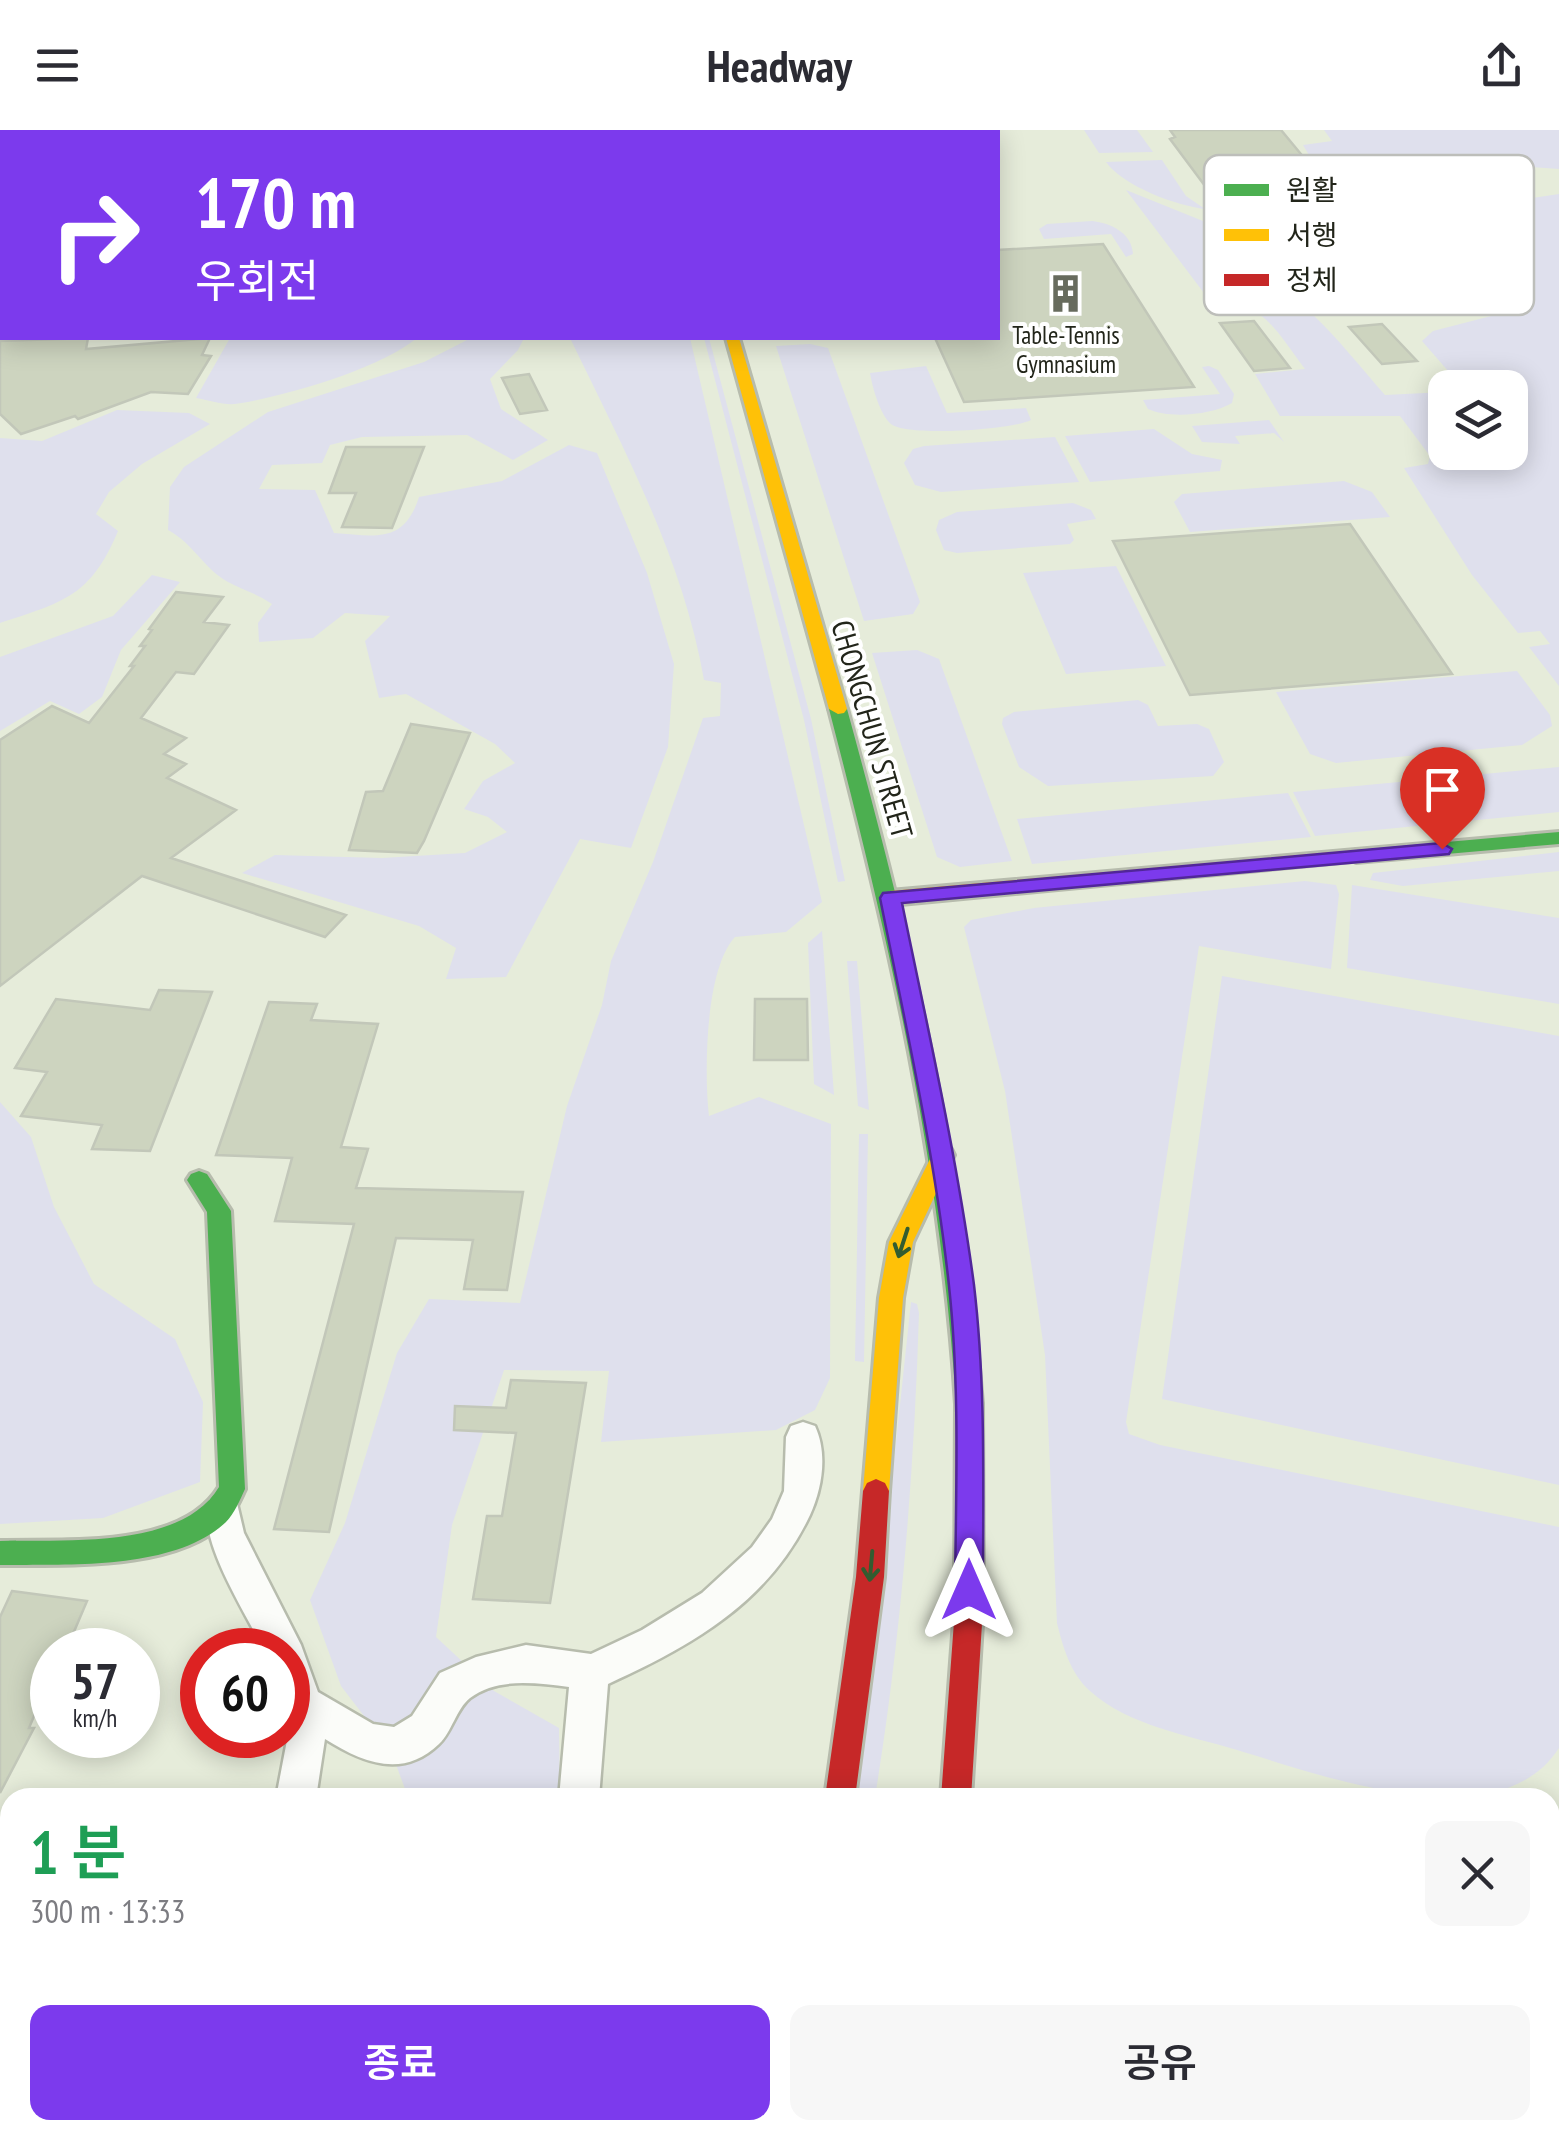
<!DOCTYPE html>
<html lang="ko">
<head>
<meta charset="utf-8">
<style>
	:root { --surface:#fff; --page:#f7f7f7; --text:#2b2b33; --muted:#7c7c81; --accent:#7c3aed }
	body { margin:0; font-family:"PT Sans Narrow","Noto Sans KR",sans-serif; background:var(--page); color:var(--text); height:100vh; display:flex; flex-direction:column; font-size:38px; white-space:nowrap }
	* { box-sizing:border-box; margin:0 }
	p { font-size:32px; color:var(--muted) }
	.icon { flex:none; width:55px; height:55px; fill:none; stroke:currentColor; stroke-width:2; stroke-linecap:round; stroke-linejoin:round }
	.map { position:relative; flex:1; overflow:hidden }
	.panel { position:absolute; left:0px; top:1658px; width:1560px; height:352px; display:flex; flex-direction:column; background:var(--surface); border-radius:30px 30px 0 0; box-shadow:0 5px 25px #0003 }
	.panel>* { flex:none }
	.guide { position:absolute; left:0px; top:0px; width:1000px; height:210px; box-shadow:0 5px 25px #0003; background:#7c3aed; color:#fff; overflow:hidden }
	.fabs { position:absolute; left:1428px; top:240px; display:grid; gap:20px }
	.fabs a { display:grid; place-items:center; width:100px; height:100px; border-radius:20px; background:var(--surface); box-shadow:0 5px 25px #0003; font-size:50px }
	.speed { position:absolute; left:30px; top:1498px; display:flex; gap:20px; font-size:50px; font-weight:700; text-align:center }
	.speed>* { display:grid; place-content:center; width:130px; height:130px; border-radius:50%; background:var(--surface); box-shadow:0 5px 25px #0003; line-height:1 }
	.speed small { font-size:25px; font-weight:400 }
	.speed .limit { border:15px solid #d22; background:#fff; color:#111 }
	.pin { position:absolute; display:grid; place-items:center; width:85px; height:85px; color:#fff; margin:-102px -42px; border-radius:50% 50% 50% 0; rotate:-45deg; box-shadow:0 0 10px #0007 }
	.pin .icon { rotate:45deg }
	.me { position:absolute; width:110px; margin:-55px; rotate:0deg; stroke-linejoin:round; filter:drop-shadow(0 0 8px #0008) }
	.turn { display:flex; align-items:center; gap:35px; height:210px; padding:0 30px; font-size:45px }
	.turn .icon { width:130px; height:130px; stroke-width:2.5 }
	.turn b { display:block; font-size:70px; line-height:85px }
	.round { display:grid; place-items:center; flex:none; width:105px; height:105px; border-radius:20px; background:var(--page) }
	.overview { display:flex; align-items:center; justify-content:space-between; height:170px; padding:0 30px }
	h1 { font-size:60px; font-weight:600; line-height:75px; color:#1e9e55 }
	.cta { display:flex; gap:20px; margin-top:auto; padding:20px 30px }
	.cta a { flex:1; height:115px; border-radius:20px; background:var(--accent); color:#fff; font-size:40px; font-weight:600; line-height:115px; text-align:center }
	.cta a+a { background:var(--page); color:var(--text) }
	header { display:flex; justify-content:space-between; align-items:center; height:130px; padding:0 30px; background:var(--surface); font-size:45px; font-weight:600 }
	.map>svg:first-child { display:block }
	.green { fill:#dfe0ed }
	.building { fill:#cdd4bf; stroke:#c2c7b9; stroke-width:2.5 }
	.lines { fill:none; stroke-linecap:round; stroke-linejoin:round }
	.street-casing { stroke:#b7bcad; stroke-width:5 }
	.fast-casing { stroke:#b7bcad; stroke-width:6 }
	.slow-casing { stroke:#b7bcad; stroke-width:6 }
	.jam-casing { stroke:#b7bcad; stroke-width:6 }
	.street { fill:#fbfcf9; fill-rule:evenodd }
	.fast { fill:#4caf50; fill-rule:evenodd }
	.slow { fill:#ffc107; fill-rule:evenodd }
	.jam { fill:#c62828; fill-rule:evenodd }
	.oneway { stroke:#335c30 }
	.route { fill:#7c3aed; stroke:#51269a; stroke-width:2.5 }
	.labels { text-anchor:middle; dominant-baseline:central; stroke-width:8; stroke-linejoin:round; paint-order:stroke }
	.far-poi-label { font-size:25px; fill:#22251a; stroke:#fff }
	.street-label { font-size:30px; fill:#22251a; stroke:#fff }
	.key { fill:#fff; stroke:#bdbeba; stroke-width:2.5 }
	.key-label { font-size:28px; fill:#22251a }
</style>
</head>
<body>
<header><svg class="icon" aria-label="menu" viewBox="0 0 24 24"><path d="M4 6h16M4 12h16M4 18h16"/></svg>Headway<svg class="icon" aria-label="share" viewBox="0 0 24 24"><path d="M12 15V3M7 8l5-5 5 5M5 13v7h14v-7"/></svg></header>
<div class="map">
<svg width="1559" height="2009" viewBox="0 0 1559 2009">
	<rect width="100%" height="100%" fill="#e6ecda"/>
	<path class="green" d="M1084 0H1137L1153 22 1099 23Z
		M1324 0H1559V39L1517 36 1458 45 1322 47 1303 15 1332 11Z
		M1162 30 1186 66 1205 79C1177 76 1123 56 1106 32Z
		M1126 60 1203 91C1210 139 1279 155 1312 184 1338 208 1361 238 1385 265L1445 262V322H1510V258L1462 257 1422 211 1433 201 1499 184 1495 169 1331 173 1251 124 1233 105H1286L1559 64V556L1529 517 1550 514 1540 501 1518 503 1472 445 1404 338 1428 334 1430 326 1400 286H1280L1255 244 1305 239C1272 195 1265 174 1207 167Z
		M1092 91C1111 93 1132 103 1133 124L1126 127 1111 104 1044 109 1039 99 1047 94Z
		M230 208H417C380 239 283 267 235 274 223 275 208 270 196 268Z
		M471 208H524L518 220 490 249 501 279 548 310 513 330 467 305 362 307 330 315 322 333 272 335 259 359 315 360 334 403C376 406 404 414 419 367L502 351 569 315 597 323 647 443 674 534 668 617 631 718 580 709 506 847 446 849 456 818 419 796 242 743 275 725 382 728 465 723 507 702 488 687 464 679 483 651 515 633 495 614 406 564 379 568 365 511 390 486 345 483 313 508 259 512 258 493 272 474C258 464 243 460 228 452 203 438 194 414 168 400L170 357 184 337 268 282 424 232Z
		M570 208H690L822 772 786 802 735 807C705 839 704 943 709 986L759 967 831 994 830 1248 815 1280 776 1300 601 1312 609 1241 504 1240 452 1395 436 1507 494 1561 559 1598 560 1667H408L391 1621 341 1556 310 1470 345 1393 397 1223 429 1169 520 1173 567 976 602 875 611 831 653 732 703 588 720 586 721 553 704 550C683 428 623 318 570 208Z
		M704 208H709L811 589 845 751 838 752 804 590Z
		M810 214 828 218 920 472 913 484 864 491 776 216Z
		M926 236 947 283 1026 278 1031 290C1012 300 907 307 891 294 880 285 872 256 870 243Z
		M1209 236 1218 240 1234 264 1232 273C1212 285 1169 289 1148 279L1143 270 1220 264 1202 237Z
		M117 280 189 283 210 294 142 334 109 362 96 384 118 401C91 466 64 472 0 493V308L42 311Z
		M1269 290 1284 312 1274 303 1235 306 1240 314 1202 312 1192 296Z
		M1154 299 1192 324 1222 330 1220 341 1090 352 1065 306Z
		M1055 307 1079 352 941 362 915 355 904 333 913 319 924 316Z
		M1344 351 1372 362 1390 387 1190 402 1174 372 1182 364Z
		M1073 373 1091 380 1096 389 1067 394 1074 410 1070 414 957 423 944 420 936 400 939 390 957 382Z
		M1116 436 1166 536 1066 544 1023 443Z
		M152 445 180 452 121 520 102 567 79 584 50 571 0 601V527L113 486Z
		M917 520 939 529 1012 731 960 737 937 727 872 523Z
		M1517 541 1550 585 1552 596 1522 615 1336 633 1310 624 1276 562Z
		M1138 570 1148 575 1158 596 1197 594 1209 599 1224 632 1213 646 1048 656 1019 637 1002 594 1003 588 1014 582Z
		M1559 637V682L1315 706 1293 662Z
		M1288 663 1311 707 1032 734 1017 689Z
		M1559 722V741L1403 756 1370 750 1373 743Z
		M1305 751 1336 755 1339 764 1331 839 1199 816 1126 1292 1129 1304 1160 1315 1559 1397V1618C1499 1712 1321 1645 1237 1620 1188 1605 1129 1596 1090 1561 1070 1543 1063 1517 1057 1493L1045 1225 1005 961 964 797 971 790 1034 778Z
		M1352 755 1559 788V874L1347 838Z
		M822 801 834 965 814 954 808 813Z
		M847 831H857L869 980 858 976Z
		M1222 846 1559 906V1355L1162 1269Z
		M0 972 31 1007 54 1077 94 1154 175 1209 203 1272 200 1352 103 1388 0 1394Z
		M859 1004H868L864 1232 855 1231Z
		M911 1172 917 1174 919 1183C914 1345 901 1508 875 1667L858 1668Z
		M197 2000H303L314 2009H195Z
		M1010 2000H1342L1344 2009H1009Z"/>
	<path class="building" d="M1170 0H1281L1324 52 1347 51 1376 88 1259 95 1238 63 1211 64 1170 9 1175 7Z
		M1103 114 1194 257 964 272 935 208H998V120Z
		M1254 191 1290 238 1254 241 1220 193Z
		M1382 194 1417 231 1382 234 1349 197Z
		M88 208 86 219 210 208 202 225 211 226 188 264 151 262 78 289 75 286 21 304 0 284V211Z
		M529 244 547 280 520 284 502 248Z
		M346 317H424L392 398 342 397 356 363H329Z
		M1350 394 1452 544 1190 565 1113 411Z
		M176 462 223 467 204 492 229 495 194 544 176 542 141 588 186 608 164 624 186 634 167 648 236 680 171 728 346 785 325 807 142 746 0 856V610L52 576 89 593 134 536H130L145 516H140L152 500 149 499Z
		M411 594 470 603 424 711 417 723 349 720 366 662 383 661Z
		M159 860 212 862 150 1021 92 1019 102 995 21 986 47 942 15 938 56 869 150 880Z
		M755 869H807L808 930H754Z
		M269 872 317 874 311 890 378 894 341 1017 368 1019 356 1058 523 1062 507 1160 464 1159 473 1110 396 1108 329 1402 274 1399 354 1094 275 1091 292 1028 216 1025Z
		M511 1250 586 1253 550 1473 473 1469 487 1386H502L516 1303 454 1300 455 1276 506 1278Z
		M12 1461 87 1471 70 1511 62 1520H52V1543L29 1598H34L0 1663V1487Z"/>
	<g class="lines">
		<defs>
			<path id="street" d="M803 1292 815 1296C828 1324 822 1359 810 1385 769 1472 692 1516 608 1554L599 1668H559L569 1557C536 1553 498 1547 470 1568 456 1579 452 1602 439 1614 403 1649 363 1633 325 1609L316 1668H276L288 1605V1520H264C247 1485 194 1405 210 1369L223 1364 236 1369 244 1403 301 1515 318 1562 373 1594 394 1597 412 1586 440 1543 476 1527 526 1515 591 1524 642 1500 702 1463 752 1417 772 1389 784 1361 786 1307 791 1296Z
				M511 2000H557L555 2009H509Z"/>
			<path id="fast" d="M667 0H679V2H668Z
				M838 574 847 579C910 808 964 1036 982 1274L978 1282 969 1285 960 1282 956 1274C941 1037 889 809 829 579Z
				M1559 702V714L1356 732 1346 726 1356 720Z
				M199 1041 207 1044 231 1081 245 1359C240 1370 234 1384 226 1392 174 1441 66 1434 0 1435V1411C64 1409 181 1420 219 1357L207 1082 187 1050 191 1044Z
				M760 2000H794L792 2009H758Z
				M847 2000H881L879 2009H845Z"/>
			<path id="slow" d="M726 208H739L847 579 844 583 838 584 829 579Z
				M1356 720 1363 722 1366 726 1363 730 890 775 880 768 890 761Z
				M943 1016 951 1019 954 1025 913 1112 903 1168 889 1361 885 1369 876 1373 867 1369 863 1361 879 1168 889 1112 935 1019Z
				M952 2000H986V2009H952Z"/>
			<path id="jam" d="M969 1263 978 1266 982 1274 983 1478 971 1668H941L955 1478 956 1274 960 1266Z
				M876 1349 885 1353 889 1361 884 1447 855 1668H825L856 1447 863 1361 867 1353Z"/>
		</defs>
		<use href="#street" class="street-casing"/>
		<use href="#fast" class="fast-casing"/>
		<use href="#slow" class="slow-casing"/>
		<use href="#jam" class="jam-casing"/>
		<use href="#street" class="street"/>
		<use href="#fast" class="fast"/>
		<use href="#slow" class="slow"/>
		<use href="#jam" class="jam"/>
	</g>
	<defs><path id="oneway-shaft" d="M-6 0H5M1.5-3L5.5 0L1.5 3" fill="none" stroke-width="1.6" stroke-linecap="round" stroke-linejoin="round" transform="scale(2.5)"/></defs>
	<g class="oneway">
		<use href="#oneway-shaft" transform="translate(903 1113) rotate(108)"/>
		<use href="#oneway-shaft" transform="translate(871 1436) rotate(95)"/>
	</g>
	<path class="route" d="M1442 713 1452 719 1449 724 902 773C928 900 957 1027 974 1155 986 1256 983 1359 983 1460L979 1469 969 1473 959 1469 955 1460C956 1359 960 1257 949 1156 935 1026 906 897 880 768L883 763Z"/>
	<defs>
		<symbol id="building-bare" viewBox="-9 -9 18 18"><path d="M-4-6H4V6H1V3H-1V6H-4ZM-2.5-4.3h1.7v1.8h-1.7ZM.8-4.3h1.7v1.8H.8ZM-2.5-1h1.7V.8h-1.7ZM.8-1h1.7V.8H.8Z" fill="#676b5d" stroke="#fff" stroke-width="2.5" paint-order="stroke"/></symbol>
	</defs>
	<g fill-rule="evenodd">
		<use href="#building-bare" x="1038" y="136" width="55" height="55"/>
	</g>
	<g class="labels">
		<g class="far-poi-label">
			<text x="1066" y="205">Table-Tennis<tspan x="1066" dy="29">Gymnasium</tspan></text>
		</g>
		<g class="street-label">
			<text transform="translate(873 599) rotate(74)">CHONGCHUN STREET</text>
		</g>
	</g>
	<rect x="1204" y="25" width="330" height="160" rx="15" class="key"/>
	<rect x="1224" y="54" width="45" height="12" fill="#4caf50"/>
	<rect x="1224" y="99" width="45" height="12" fill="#ffc107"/>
	<rect x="1224" y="144" width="45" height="12" fill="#c62828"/>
	<g class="key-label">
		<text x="1286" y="70">원활</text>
		<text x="1286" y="115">서행</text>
		<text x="1286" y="160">정체</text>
	</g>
</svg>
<div class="fabs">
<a><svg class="icon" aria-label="layers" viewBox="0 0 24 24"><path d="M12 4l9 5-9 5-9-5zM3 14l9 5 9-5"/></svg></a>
</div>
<div class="speed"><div>57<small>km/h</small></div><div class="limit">60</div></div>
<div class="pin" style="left:1442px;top:719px;background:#d93025"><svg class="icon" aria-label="arrive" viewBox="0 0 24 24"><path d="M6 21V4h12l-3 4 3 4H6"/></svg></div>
<svg class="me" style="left:969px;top:1460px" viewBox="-20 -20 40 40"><path d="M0-17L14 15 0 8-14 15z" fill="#7c3aed" stroke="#fff" stroke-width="4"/></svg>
<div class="guide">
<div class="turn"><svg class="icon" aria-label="right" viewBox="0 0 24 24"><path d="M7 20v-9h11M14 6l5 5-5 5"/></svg><div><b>170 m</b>우회전</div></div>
</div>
<section class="panel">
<div class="overview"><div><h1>1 분</h1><p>300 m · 13:33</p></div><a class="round"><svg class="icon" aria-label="close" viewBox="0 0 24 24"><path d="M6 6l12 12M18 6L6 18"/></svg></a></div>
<div class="cta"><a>종료</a><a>공유</a></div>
</section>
</div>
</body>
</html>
